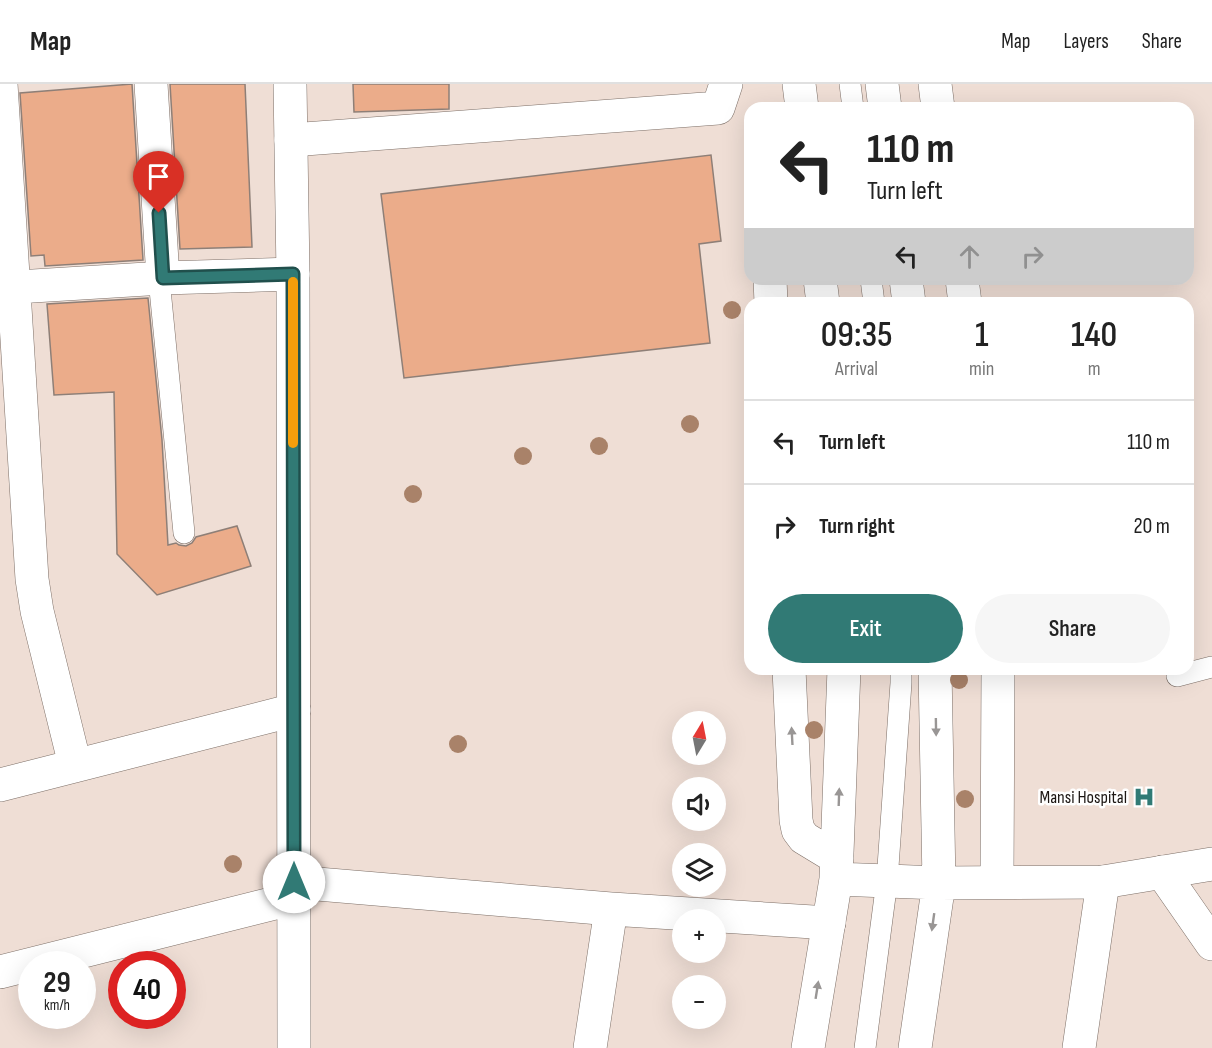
<!DOCTYPE html>
<html lang="en">
<head>
<meta charset="utf-8">
<style>
	:root { --surface:#fff; --page:#f6f6f6; --text:#222; --muted:#767676; --line:#e0e0e0; --accent:#317a75 }
	body { margin:0; font-family:"Sofia Sans Condensed",sans-serif; background:var(--page); color:var(--text); height:100vh; display:flex; flex-direction:column; font-size:22px; white-space:nowrap }
	* { box-sizing:border-box; margin:0 }
	p { font-size:20px; color:var(--muted) }
	.icon { flex:none; width:33px; height:33px; fill:none; stroke:currentColor; stroke-width:2; stroke-linecap:round; stroke-linejoin:round }
	.map { position:relative; flex:1; overflow:hidden }
	.sheet { position:absolute; left:744px; top:213px; width:450px; height:378px; display:flex; flex-direction:column; background:var(--surface); border-radius:18px; box-shadow:0 6px 24px #0002 }
	.sheet>* { flex:none }
	.top-card { position:absolute; left:744px; top:18px; width:450px; height:183px; border-radius:18px; box-shadow:0 6px 24px #0002; background:#fff; color:var(--text); overflow:hidden }
	.needle { width:39px; rotate:10deg }
	.buttons { position:absolute; left:672px; top:627px; display:grid; gap:12px }
	.buttons a { display:grid; place-items:center; width:54px; height:54px; border-radius:50%; background:var(--surface); box-shadow:0 6px 24px #0002; font-size:30px }
	.speed { position:absolute; left:18px; top:867px; display:flex; gap:12px; font-size:30px; font-weight:700; text-align:center }
	.speed>* { display:grid; place-content:center; width:78px; height:78px; border-radius:50%; background:var(--surface); box-shadow:0 6px 24px #0002; line-height:1 }
	.speed small { font-size:15px; font-weight:400 }
	.speed .limit { border:9px solid #d22; background:#fff; color:#111 }
	.pin { position:absolute; display:grid; place-items:center; width:51px; height:51px; color:#fff; margin:-62px -26px; border-radius:50% 50% 50% 0; rotate:-45deg; box-shadow:0 0 6px #0007 }
	.pin .icon { rotate:45deg }
	.me { position:absolute; width:66px; margin:-33px; rotate:0deg; stroke-linejoin:round; filter:drop-shadow(0 0 4px #0008) }
	.turn { display:flex; align-items:center; gap:21px; height:126px; padding:0 24px; font-size:27px }
	.turn .icon { width:78px; height:78px; stroke-width:2.5 }
	.turn b { display:block; font-size:42px; line-height:51px }
	.lanes { display:flex; align-items:center; height:57px; padding:0 24px; background:#0003; justify-content:center; gap:30px; direction:ltr }
	.lanes .off { opacity:.35 }
	.eta { display:flex; justify-content:space-evenly; align-items:center; height:102px; text-align:center }
	.eta b { font-size:36px; font-weight:600; line-height:42px }
	.cta { display:flex; gap:12px; margin-top:auto; padding:12px 24px }
	.cta a { flex:1; height:69px; border-radius:36px; background:var(--accent); color:#fff; font-size:24px; font-weight:600; line-height:69px; text-align:center }
	.cta a+a { background:var(--page); color:var(--text) }
	ul { padding:0; list-style:none }
	li { display:flex; align-items:center; gap:18px; height:84px; padding:0 24px; border-top:2px solid var(--line) }
	li div { flex:1 }
	li b { display:block; font-size:22px }
	li em { font-style:normal }
	header { display:flex; align-items:center; gap:36px; box-sizing:border-box; height:84px; padding:0 30px; background:var(--surface); border-bottom:2px solid var(--line) }
	header strong { font-size:28px }
	nav { display:flex; gap:33px; margin-inline-start:auto; font-size:21px }
	.map>svg:first-child { display:block }
	.building { fill:#ebac8a; stroke:#8e7f77; stroke-width:1.5 }
	.lines { fill:none; stroke-linecap:round; stroke-linejoin:round }
	.lane-casing { stroke:#7d6f67; stroke-width:22 }
	.street-casing { stroke:#7d6f67; stroke-width:34 }
	.secondary-casing { stroke:#7d6f67; stroke-width:34 }
	.lane { stroke:#fff; stroke-width:21 }
	.street { stroke:#fff; stroke-width:33 }
	.secondary { stroke:#fff; stroke-width:33 }
	.tree { fill:#a98269 }
	.oneway { fill:#999695 }
	.route-casing { stroke:#204f4c; stroke-width:15 }
	.route { stroke:#317a75; stroke-width:10 }
	.slow { stroke:#f59e0b; stroke-width:10 }
	.labels { text-anchor:middle; dominant-baseline:central; stroke-width:5; stroke-linejoin:round; paint-order:stroke }
	.poi-label { font-size:18px; fill:#1c1613; stroke:#fff; text-anchor:end }
</style>
</head>
<body>
<header>
<strong>Map</strong>
<nav><a>Map</a><a>Layers</a><a>Share</a></nav>
</header>
<div class="map">
<svg width="1212" height="964" viewBox="0 0 1212 964">
	<rect width="100%" height="100%" fill="#efded5"/>
	<path class="building" d="M132 0 143 176 45 182 44 171 31 172 20 9Z
		M170 0H245L252 163 180 165Z
		M353 0H449V25L354 28Z
		M711 71 721 157 699 160 710 259 404 294 381 110Z
		M148 214 162 356 168 461 176 459 179 461 186 462 192 459 196 453 237 442 251 482 157 511 117 470 114 308 54 311 47 220Z"/>
	<g class="lines">
		<defs>
			<path id="lane" d="M850 0 853 24
				M159 195 184 449
				M871 195 874 219
				M1177 592 1212 583
				M865 964 887 797 901 599V585"/>
			<path id="street" d="M1 0 32 495 37 527 75 681
				M151 0 163 194
				M935 0 938 24
				M291 56 718 24 726 0
				M962 195 965 219
				M0 204 163 194 293 190
				M0 701 294 626
				M1162 788 1212 860
				M294 798 611 825 829 839
				M997 798 998 585
				M0 888 295 814
				M590 964 611 825
				M1079 964 1103 798"/>
			<path id="secondary" d="M290 0 293 190 294 964
				M799 0 802 24
				M882 0 885 24
				M770 195 771 219
				M820 195 823 219
				M906 195 909 219
				M789 585 796 736 798 746 804 754 837 774
				M836 795 939 799 1103 798 1212 780
				M808 964 836 795 844 585
				M915 964 939 799 935 585"/>
		</defs>
		<use href="#lane" class="lane-casing"/>
		<use href="#street" class="street-casing"/>
		<use href="#secondary" class="secondary-casing"/>
		<use href="#lane" class="lane"/>
		<use href="#street" class="street"/>
		<use href="#secondary" class="secondary"/>
	</g>
	<g class="tree">
		<circle cx="732" cy="226" r="9"/>
		<circle cx="690" cy="340" r="9"/>
		<circle cx="599" cy="362" r="9"/>
		<circle cx="523" cy="372" r="9"/>
		<circle cx="413" cy="410" r="9"/>
		<circle cx="959" cy="596" r="9"/>
		<circle cx="814" cy="646" r="9"/>
		<circle cx="458" cy="660" r="9"/>
		<circle cx="965" cy="715" r="9"/>
		<circle cx="233" cy="780" r="9"/>
	</g>
	<defs><path id="oneway-solid" d="M-6-.8H1V-3.2L6.5 0L1 3.2V.8H-6Z" transform="scale(1.5)"/></defs>
	<g class="oneway">
		<use href="#oneway-solid" transform="translate(936 643) rotate(89)"/>
		<use href="#oneway-solid" transform="translate(792 652) rotate(-93)"/>
		<use href="#oneway-solid" transform="translate(839 713) rotate(-88)"/>
		<use href="#oneway-solid" transform="translate(933 838) rotate(98)"/>
		<use href="#oneway-solid" transform="translate(817 906) rotate(-81)"/>
	</g>
	<g class="lines">
		<defs>
			<path id="route" d="M159 129 163 194 293 190 294 798"/>
		</defs>
		<use href="#route" class="route-casing"/>
		<use href="#route" class="route"/>
		<path class="slow" d="M293 198V359"/>
	</g>
	<defs>
		<symbol id="hospital-bare" viewBox="-9 -9 18 18"><path d="M-5-5h3v3.5h4V-5h3V5h-3V1.5h-4V5h-3Z" fill="#317a75" stroke="#fff" stroke-width="2.5" paint-order="stroke"/></symbol>
	</defs>
	<g fill-rule="evenodd">
		<use href="#hospital-bare" x="1129" y="698" width="30" height="30"/>
	</g>
	<g class="labels">
		<g class="poi-label">
			<text x="1127" y="713">Mansi Hospital</text>
		</g>
	</g>
</svg>
<div class="buttons">
<a><svg class="needle" viewBox="-14 -14 28 28"><path d="M0-13l5 13h-10z" fill="#e53935"/><path d="M0 13l5-13h-10z" fill="#767676"/></svg></a>
<a><svg class="icon" aria-label="sound" viewBox="0 0 24 24"><path d="M4 9h4l5-4v14l-5-4H4zM17 9q2 3 0 6"/></svg></a>
<a><svg class="icon" aria-label="layers" viewBox="0 0 24 24"><path d="M12 4l9 5-9 5-9-5zM3 14l9 5 9-5"/></svg></a>
<a>+</a>
<a>−</a>
</div>
<div class="speed"><div>29<small>km/h</small></div><div class="limit">40</div></div>
<div class="pin" style="left:159px;top:129px;background:#d93025"><svg class="icon" aria-label="arrive" viewBox="0 0 24 24"><path d="M6 21V4h12l-3 4 3 4H6"/></svg></div>
<svg class="me" style="left:294px;top:798px" viewBox="-20 -20 40 40"><circle r="19" fill="#fff"/><path d="M0-13L10 11 0 6-10 11z" fill="#317a75"/></svg>
<div class="top-card">
<div class="turn"><svg class="icon" aria-label="left" viewBox="0 0 24 24"><path d="M17 20v-9H6M10 6l-5 5 5 5"/></svg><div><b>110 m</b>Turn left</div></div>
<div class="lanes"><svg class="icon" aria-label="left" viewBox="0 0 24 24"><path d="M17 20v-9H6M10 6l-5 5 5 5"/></svg><svg class="icon off" aria-label="ahead" viewBox="0 0 24 24"><path d="M12 20V5M6 11l6-6 6 6"/></svg><svg class="icon off" aria-label="right" viewBox="0 0 24 24"><path d="M7 20v-9h11M14 6l5 5-5 5"/></svg></div>
</div>
<section class="sheet">
<div class="eta">
<div><b>09:35</b><p>Arrival</p></div>
<div><b>1</b><p>min</p></div>
<div><b>140</b><p>m</p></div>
</div>
<ul>
<li><svg class="icon" aria-label="left" viewBox="0 0 24 24"><path d="M17 20v-9H6M10 6l-5 5 5 5"/></svg><div><b>Turn left</b></div><em>110 m</em></li>
<li><svg class="icon" aria-label="right" viewBox="0 0 24 24"><path d="M7 20v-9h11M14 6l5 5-5 5"/></svg><div><b>Turn right</b></div><em>20 m</em></li>
</ul>
<div class="cta"><a>Exit</a><a>Share</a></div>
</section>
</div>
</body>
</html>
